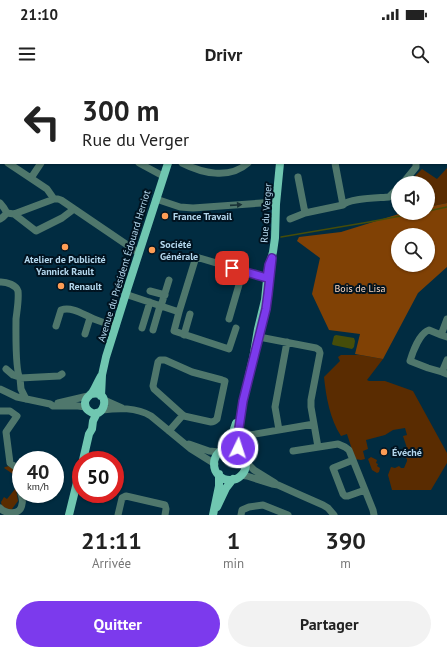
<!DOCTYPE html>
<html lang="fr">
<head>
<meta charset="utf-8">
<style>
	:root { --surface:#fff; --page:#f2f2f2; --text:#222; --muted:#767676; --accent:#7c3aed }
	body { margin:0; font-family:"PT Sans",sans-serif; background:var(--page); color:var(--text); height:100vh; display:flex; flex-direction:column; font-size:15px; white-space:nowrap }
	* { box-sizing:border-box; margin:0 }
	p { font-size:13px; color:var(--muted) }
	.icon { flex:none; width:22px; height:22px; fill:none; stroke:currentColor; stroke-width:2; stroke-linecap:round; stroke-linejoin:round }
	.map { position:relative; height:435px; overflow:hidden }
	.sheet { display:flex; flex-direction:column; background:var(--surface); flex:1 }
	.sheet>* { flex:none }
	.banner { position:absolute; left:0px; top:0px; width:447px; height:84px; box-shadow:0 1px 3px #0004; background:#fff; color:var(--text); overflow:hidden }
	.fabs { position:absolute; left:391px; top:96px; display:grid; gap:8px }
	.fabs a { display:grid; place-items:center; width:44px; height:44px; border-radius:50%; background:var(--surface); box-shadow:0 1px 3px #0004; font-size:20px }
	.speed { position:absolute; left:12px; top:371px; display:flex; gap:8px; font-size:20px; font-weight:700; text-align:center }
	.speed>* { display:grid; place-content:center; width:52px; height:52px; border-radius:50%; background:var(--surface); box-shadow:0 1px 3px #0004; line-height:1 }
	.speed small { font-size:10px; font-weight:400 }
	.speed .limit { border:6px solid #d22; background:#fff; color:#111 }
	.pin { position:absolute; display:grid; place-items:center; width:34px; height:34px; color:#fff; margin:-17px; border-radius:8px; box-shadow:0 2px 6px #0006 }
	.me { position:absolute; width:44px; margin:-22px; rotate:4deg; stroke-linejoin:round; filter:drop-shadow(0 0 3px #0008) }
	.turn { display:flex; align-items:center; gap:14px; height:84px; padding:0 16px; font-size:18px }
	.turn .icon { width:52px; height:52px; stroke-width:2.5 }
	.turn b { display:block; font-size:28px; line-height:34px }
	.eta { display:flex; justify-content:space-evenly; align-items:center; height:68px; text-align:center }
	.eta b { font-size:24px; font-weight:800; line-height:28px }
	.cta { display:flex; gap:8px; margin-top:auto; padding:8px 16px }
	.cta a { flex:1; height:46px; border-radius:24px; background:var(--accent); color:#fff; font-size:16px; font-weight:800; line-height:46px; text-align:center }
	.cta a+a { background:var(--page); color:var(--text) }
	.status { display:flex; justify-content:space-between; align-items:center; height:28px; padding:0 20px; background:var(--surface); direction:ltr }
	.status svg { height:11px; fill:currentColor }
	header { display:flex; justify-content:space-between; align-items:center; height:52px; padding:0 16px; background:var(--surface); font-size:18px; font-weight:800 }
	.map>svg:first-child { display:block }
	.green { fill:#5a2c01 }
	.forest { fill:#804105; fill-rule:evenodd }
	.water { fill:#464d09 }
	.lines { fill:none; stroke-linecap:round; stroke-linejoin:round }
	.stream { stroke:#464d09; stroke-width:1.5 }
	.minor { stroke:#4f776c; stroke-width:7 }
	.major { stroke:#70c7b1; stroke-width:8 }
	.oneway { fill:#183137 }
	.route-casing { stroke:#51269a; stroke-width:10 }
	.route { stroke:#7c3aed; stroke-width:7 }
	.poi-dot { fill:#fd9d55; stroke:#001320; stroke-width:1.5 }
	.labels { text-anchor:middle; dominant-baseline:central; stroke-width:4; stroke-linejoin:round; paint-order:stroke }
	.street-label { font-size:10px; fill:#b4d8ee; stroke:#001320 }
	.poi-label { font-size:10px; font-weight:bold; fill:#b4d8ee; stroke:#001320; text-anchor:start }
	.park-label { font-size:10px; fill:#fed7be; stroke:#001320 }
</style>
</head>
<body>
<div class="status"><b>21:10</b><svg viewBox="0 0 49 12"><path d="M0 12V9h3v3zM5 12V6h3v6zM10 12V3h3v9zM15 12V0h3v12zM26 1h20v11H26zM47 4h2v5h-2z"/></svg></div>
<header><svg class="icon" aria-label="menu" viewBox="0 0 24 24"><path d="M4 6h16M4 12h16M4 18h16"/></svg>Drivr<svg class="icon" aria-label="search" viewBox="0 0 24 24"><circle cx="10" cy="10" r="6"/><path d="M15 15l6 6"/></svg></header>
<div class="map">
<svg width="447" height="435" viewBox="0 0 447 435">
	<rect width="100%" height="100%" fill="#012c41"/>
	<path class="green" d="M447 88V123L428 127V103H408L422 89 437 99Z
		M341 275H360L383 279 367 300 369 301H385L413 311 447 373V383L431 410H392L388 395 391 387 395 388 399 386 401 388H404L407 381V379L404 377 408 371 403 356 407 355 405 348 393 350 385 355 366 360 368 369 363 371 365 379 361 380 355 379 347 354 341 356C330 339 326 317 324 297L340 281 338 277Z
		M371 377 377 380 376 383 378 384 377 386 380 388 379 392 377 393 372 390 368 379Z
		M9 386 18 392 15 399V401L18 421 12 429 15 431 2 427 1 422 4 417 7 419 15 409 13 394 4 388 5 387Z"/>
	<path class="forest" d="M447 123V187L418 213 383 279 355 274 360 254 329 250 312 214 320 178 297 161 299 157 341 152 402 133H428V127ZM398 155H428V185H398Z"/>
	<path class="water" d="M336 255 354 258 355 261 354 267 352 269 333 265 332 264 334 256Z"/>
	<g class="lines">
		<path class="stream" d="M428 131 447 127
			M281 157 369 142 416 133"/>
		<path class="minor" d="M81 0 83 1
			M206 0 209 1
			M261 0 263 1
			M396 0 397 1
			M22 1 23 0
			M118 1 119 0
			M324 1V0
			M379 1 381 0
			M0 10 1 11
			M446 26H447
			M0 38 1 37
			M0 77 1 78
			M8 83 47 109 54 119H58L61 120 139 173
			M139 83 163 96
			M182 83C202 93 229 100 248 83
			M335 83 343 125
			M298 97 305 133
			M31 98 41 83
			M403 103 416 87V83
			M156 119 180 127 193 128 276 122
			M0 123 4 128 7 133
			M7 133 14 134 54 119
			M14 134 36 151 62 138 74 129
			M0 139 3 137 7 133
			M290 139 305 133 343 125C349 118 379 118 389 117L398 108
			M1 202C7 202 16 205 18 211 19 220 17 230 16 239 16 250 15 291 20 298
			M150 211 165 215
			M125 214 179 232 196 177 267 198
			M161 226 169 200
			M179 232 174 251 229 269 236 248
			M229 239 243 191
			M447 239 441 255 447 257
			M56 246 61 230C72 226 84 235 94 239 101 242 109 244 116 246
			M142 248 150 222
			M153 250 160 226
			M85 254 89 241 91 238
			M184 255 190 234
			M441 255 429 250C420 253 413 271 410 281L428 288 442 292
			M259 257 316 268 319 270 320 273 311 320V327L318 367
			M160 280H165L192 292 222 300 225 301 217 339C215 341 214 342 211 342L184 336 154 309 153 306 158 282Z
			M447 280 442 292 447 294
			M6 289 13 295 19 297
			M0 309 17 317 50 324 53 326H78L86 327
			M26 319 21 309 20 298 59 296 62 294
			M104 320 122 328
			M58 323 88 316
			M102 330C118 328 136 327 151 336L191 369 215 384
			M0 331H10L17 336 6 352 10 383 21 391
			M279 350 275 327 287 262
			M169 351 183 335
			M251 360 250 355 314 344
			M189 364 209 371 220 372
			M293 371 338 364 345 367 349 370 373 430 374 435
			M353 380 333 388 343 414 345 416H348L365 410
			M246 382 254 390 275 403
			M241 395 247 396 272 404 278 405 298 414 323 425 328 428 334 435
			M21 400 20 403 21 411
			M0 428C7 435 21 435 22 424 23 421 22 417 21 414
			M118 435 122 418 126 416 165 425 166 429 165 435
			M241 435 242 430 249 427 263 425 288 435"/>
		<path class="major" d="M194 1V0
			M282 1V0
			M253 279 258 249 265 220 268 190 273 172 275 158 276 124 280 83
			M91 314C113 309 104 343 89 331 86 329 85 326 85 323 85 318 89 316 92 313 96 307 98 301 101 296
			M101 316 102 295 106 277 127 210 168 83
			M227 368 229 364 236 343
			M214 384a16 16 0 1 1 32 0a16 16 0 1 1-32 0Z
			M239 371 238 368 237 361 243 321 254 274
			M83 380 89 354 92 349 93 341 97 333
			M217 427 226 408 233 399
			M69 435 81 386
			M213 435 219 406V394"/>
	</g>
	<defs><path id="oneway-solid" d="M-6-.8H1V-3.2L6.5 0L1 3.2V.8H-6Z"/></defs>
	<use class="oneway" href="#oneway-solid" transform="translate(236 125) rotate(-4)"/>
	<g class="lines">
		<defs>
			<path id="route" d="M232 188 267 198 269 185 272 178 268 214 266 229 243 321 237 361 238 368"/>
		</defs>
		<use href="#route" class="route-casing"/>
		<use href="#route" class="route"/>
	</g>
	<g class="poi-dot">
		<circle cx="165" cy="136" r="4"/>
		<circle cx="65" cy="167" r="4"/>
		<circle cx="152" cy="170" r="4"/>
		<circle cx="61" cy="206" r="4"/>
		<circle cx="384" cy="372" r="4"/>
	</g>
	<g class="labels">
		<g class="street-label">
			<text transform="translate(266 133) rotate(-86)">Rue du Verger</text>
			<text transform="translate(124 186) rotate(-73)">Avenue du Président Édouard Herriot</text>
		</g>
		<g class="poi-label">
			<text x="173" y="136">France Travail</text>
			<text x="160" y="164">Société<tspan x="160" dy="12">Générale</tspan></text>
			<text x="65" y="179" text-anchor="middle">Atelier de Publicité<tspan x="65" dy="12">Yannick Rault</tspan></text>
			<text x="69" y="206">Renault</text>
			<text x="392" y="372">Évéché</text>
		</g>
		<g class="park-label">
			<text x="360" y="208">Bois de Lisa</text>
		</g>
	</g>
</svg>
<div class="fabs">
<a><svg class="icon" aria-label="sound" viewBox="0 0 24 24"><path d="M4 9h4l5-4v14l-5-4H4zM17 9q2 3 0 6"/></svg></a>
<a><svg class="icon" aria-label="search" viewBox="0 0 24 24"><circle cx="10" cy="10" r="6"/><path d="M15 15l6 6"/></svg></a>
</div>
<div class="speed"><div>40<small>km/h</small></div><div class="limit">50</div></div>
<div class="pin" style="left:232px;top:188px;background:#d93025"><svg class="icon" aria-label="arrive" viewBox="0 0 24 24"><path d="M6 21V4h12l-3 4 3 4H6"/></svg></div>
<svg class="me" style="left:238px;top:368px" viewBox="-20 -20 40 40"><circle r="17" fill="#7c3aed" stroke="#fff" stroke-width="3"/><path d="M0-11L8 9 0 5-8 9z" fill="#fff"/></svg>
<div class="banner">
<div class="turn"><svg class="icon" aria-label="left" viewBox="0 0 24 24"><path d="M17 20v-9H6M10 6l-5 5 5 5"/></svg><div><b>300 m</b>Rue du Verger</div></div>
</div>
</div>
<section class="sheet">
<div class="eta">
<div><b>21:11</b><p>Arrivée</p></div>
<div><b>1</b><p>min</p></div>
<div><b>390</b><p>m</p></div>
</div>
<div class="cta"><a>Quitter</a><a>Partager</a></div>
</section>
</body>
</html>
